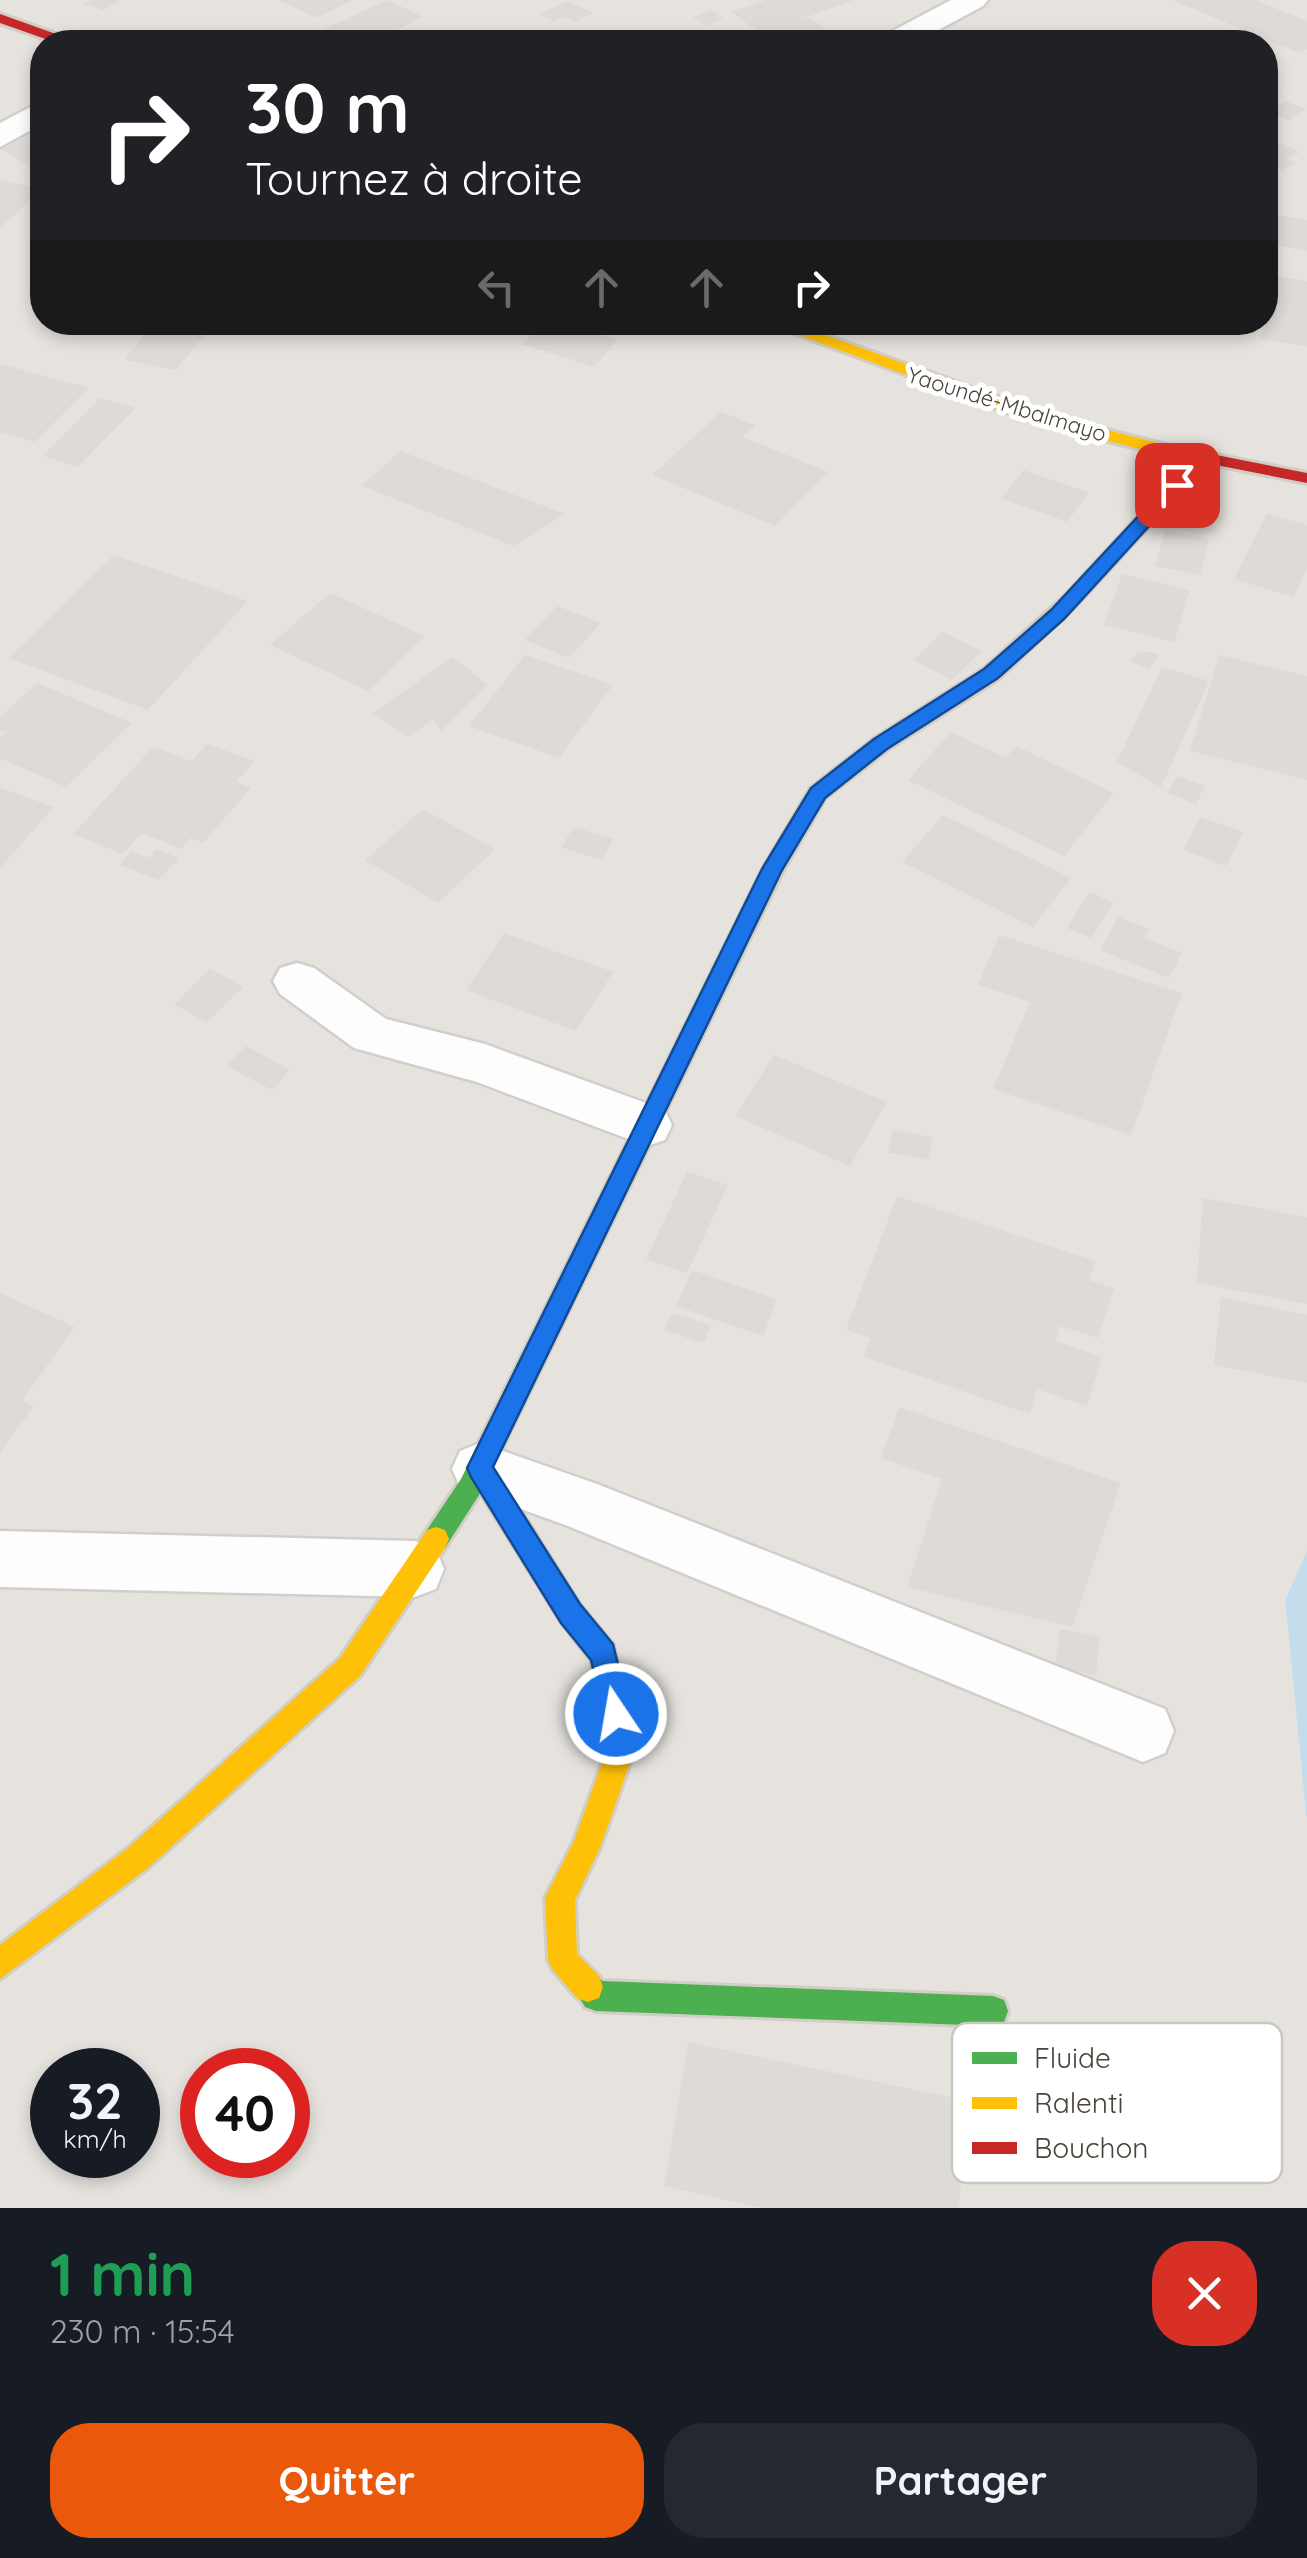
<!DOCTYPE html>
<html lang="fr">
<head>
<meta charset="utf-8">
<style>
	:root { --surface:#171b24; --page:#242831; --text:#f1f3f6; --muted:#9ea1a6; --accent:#ea580c }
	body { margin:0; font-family:Quicksand,sans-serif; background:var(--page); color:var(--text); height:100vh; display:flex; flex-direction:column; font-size:38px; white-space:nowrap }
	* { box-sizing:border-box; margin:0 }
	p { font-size:32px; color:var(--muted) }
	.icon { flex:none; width:55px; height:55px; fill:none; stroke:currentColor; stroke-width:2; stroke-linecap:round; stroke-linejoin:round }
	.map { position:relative; height:2208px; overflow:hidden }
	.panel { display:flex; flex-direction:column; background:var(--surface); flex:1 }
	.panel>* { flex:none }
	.hud { position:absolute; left:30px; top:30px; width:1248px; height:305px; border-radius:40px; box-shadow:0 5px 15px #0003; background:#202124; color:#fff; overflow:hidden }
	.speed { position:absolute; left:30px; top:2048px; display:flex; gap:20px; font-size:50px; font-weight:700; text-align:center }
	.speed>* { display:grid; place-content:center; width:130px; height:130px; border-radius:50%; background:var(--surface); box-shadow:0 5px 15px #0003; line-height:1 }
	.speed small { font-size:25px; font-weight:400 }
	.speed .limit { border:15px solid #d22; background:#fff; color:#111 }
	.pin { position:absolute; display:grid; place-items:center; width:85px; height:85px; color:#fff; margin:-42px; border-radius:20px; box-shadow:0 5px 15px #0006 }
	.me { position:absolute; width:110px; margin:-55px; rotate:348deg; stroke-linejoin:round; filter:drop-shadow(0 0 8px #0008) }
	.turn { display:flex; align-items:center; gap:35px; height:210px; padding:0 50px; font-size:45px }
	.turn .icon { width:130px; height:130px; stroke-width:2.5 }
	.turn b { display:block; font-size:70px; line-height:85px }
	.lanes { display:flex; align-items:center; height:95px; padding:0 50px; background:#0003; justify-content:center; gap:50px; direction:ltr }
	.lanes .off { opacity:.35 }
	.round { display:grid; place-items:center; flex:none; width:105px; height:105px; border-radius:40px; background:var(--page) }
	.overview { display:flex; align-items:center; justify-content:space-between; height:170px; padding:0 50px }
	h1 { font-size:60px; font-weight:700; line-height:75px; color:#1e9e55 }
	.cta { display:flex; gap:20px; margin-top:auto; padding:20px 50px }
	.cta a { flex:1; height:115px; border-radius:40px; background:var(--accent); color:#fff; font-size:40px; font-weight:700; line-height:115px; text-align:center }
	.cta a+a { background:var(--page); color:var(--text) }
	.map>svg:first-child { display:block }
	.residential { fill:#e6e3de; fill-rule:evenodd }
	.water { fill:#c4ddec }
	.building { fill:#dddad7 }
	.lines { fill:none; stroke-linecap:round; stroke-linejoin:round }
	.street-casing { stroke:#d1cfcc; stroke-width:5 }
	.fast-casing { stroke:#d2cec6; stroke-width:6 }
	.slow-casing { stroke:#d2cec6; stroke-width:6 }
	.jam-casing { stroke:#d2cec6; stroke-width:6 }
	.street { fill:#fdfdfd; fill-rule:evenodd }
	.fast { fill:#4caf50; fill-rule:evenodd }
	.slow { fill:#ffc107; fill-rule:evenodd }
	.jam { fill:#c62828; fill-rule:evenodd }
	.route { fill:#1a73e8; stroke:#114b97; stroke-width:2.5 }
	.labels { text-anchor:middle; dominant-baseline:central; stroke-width:10; stroke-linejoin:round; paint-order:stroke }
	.far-street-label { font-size:22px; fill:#49433b; stroke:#fff }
	.key { fill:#fff; stroke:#c8c7c4; stroke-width:2.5 }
	.key-label { font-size:28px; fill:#49433b }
</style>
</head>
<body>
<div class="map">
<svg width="1307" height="2208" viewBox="0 0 1307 2208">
	<rect width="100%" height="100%" fill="#f3f1ef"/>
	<path class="residential" d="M0 0H1307V1550L1285 1600 1307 1825V2208H0ZM42 42H1265V322H42ZM52 2070H138V2155H52ZM202 2070H288V2155H202Z"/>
	<path class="water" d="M1307 1550V1825L1285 1600Z"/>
	<path class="building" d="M90 0H120L104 10 84 4Z
		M278 0H353L317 18Z
		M387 0 424 17 370 42H344L321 31Z
		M766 0H854L807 17 846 42H775L730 12Z
		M1172 0H1255L1307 21V49L1299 53Z
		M567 1 593 13 575 22 564 17 554 22 539 14Z
		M711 10 724 19 706 25 693 17Z
		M406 29 437 42H380Z
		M1286 101 1306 109 1289 120 1270 112Z
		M42 129V162L31 167 1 149Z
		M1274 140 1300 152 1288 159 1296 162 1282 170 1265 162V144Z
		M0 179 42 190 0 228Z
		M1265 212 1307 220V251L1265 243Z
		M1265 274 1307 281V346L1260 339 1265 322Z
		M155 322H215L176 370 124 360Z
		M542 322H559L618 340 594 367 522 344Z
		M0 364 89 388 35 442 0 432Z
		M100 398 135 408 78 467 43 456Z
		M721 412 755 425 743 437 828 472 775 526 652 475Z
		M400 451 565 514 514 546 362 486Z
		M1024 470 1089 493 1067 522 1001 498Z
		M1267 513 1307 525V567L1294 597 1234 579Z
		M1165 530 1209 539 1200 575 1155 566Z
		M114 555 248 601 148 710 9 658Z
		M1122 574 1190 590 1174 642 1104 625Z
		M330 593 425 636 368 691 270 645Z
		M557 606 601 623 569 658 525 640Z
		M943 632 982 651 952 680 914 660Z
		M1139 651 1159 654 1149 669 1130 661Z
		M525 655 613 685 559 758 469 726Z
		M1219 655 1307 676V780L1190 751Z
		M453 657 488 685 441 731 433 719 409 737 373 713Z
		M1162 667 1209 681 1161 787 1117 762Z
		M37 683 132 723 66 787 0 758V737L6 732 0 730V717Z
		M951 732 1006 758 1016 746 1114 793 1064 856 908 780Z
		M207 744 255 761 236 782 251 788 203 843 190 838 181 849 142 833 123 854 73 834 153 747 191 761Z
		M1177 776 1205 786 1196 804 1168 793Z
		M0 788 54 807 0 868Z
		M423 809 495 849 438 903 365 860Z
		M943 815 1071 878 1033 927 902 862Z
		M1200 817 1243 832 1226 866 1183 850Z
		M574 827 613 839 602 860 561 847Z
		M156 849 179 858 159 880 119 865 131 851 149 858Z
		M1090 892 1114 903 1091 938 1067 928Z
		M1118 917 1149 929 1144 938 1182 953 1169 978 1100 950Z
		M504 933 613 972 576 1031 466 990Z
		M999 935 1182 993 1131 1135 993 1089 1030 1002 978 985Z
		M210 968 243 987 207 1023 174 1004Z
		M246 1046 290 1070 272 1090 227 1066Z
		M774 1055 887 1102 850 1166 735 1116Z
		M892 1130 933 1137 929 1160 888 1153Z
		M687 1172 728 1185 687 1273 646 1259Z
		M897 1196 1095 1261 1089 1280 1114 1288 1098 1338 1060 1326 1055 1341 1102 1357 1087 1406 1037 1389 1030 1414 864 1357 871 1338 846 1330Z
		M1203 1198 1307 1217V1304L1197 1283Z
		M692 1270 777 1299 763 1336 676 1306Z
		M0 1293 75 1327 22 1400 34 1406 0 1453Z
		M1221 1297 1307 1315V1383L1214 1365Z
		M672 1313 711 1325 704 1343 664 1330Z
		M899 1407 1121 1483 1072 1627 907 1587 942 1479 881 1458Z
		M1060 1629 1099 1637 1096 1675 1055 1667Z
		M688 2042 968 2101 959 2208H762L664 2186Z"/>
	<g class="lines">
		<defs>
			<path id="street" d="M951 0H988L983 6 916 42H879L883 36Z
				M42 101V124L0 147V123Z
				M297 963 314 968 386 1019 485 1044 665 1110 672 1125 665 1140 647 1146 477 1082 354 1048 280 994 273 981 280 968Z
				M480 1443 597 1484 1165 1709 1174 1731 1165 1753 1143 1762 568 1526 460 1487 452 1469 460 1451Z
				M0 1531 415 1541 436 1549 444 1569 436 1589 415 1597 0 1587Z"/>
			<path id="fast" d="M1201 454 1207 455V463L1079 602H1067V594L1195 455Z
				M670 1070 678 1073 681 1079 479 1495 445 1548 436 1551 427 1548 423 1539 427 1530 461 1479 659 1079 662 1073Z
				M588 1972 603 1981 993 1996 1004 2000 1008 2011 1004 2022 993 2026 596 2011 585 2007 573 1987 577 1976Z"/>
			<path id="slow" d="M764 322H789L1045 414 1162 444 1165 448 1156 453 1033 422Z
				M1073 592 1082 598 1079 602 998 679 888 749 825 798 783 870 678 1085H662L659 1079 763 869 811 788 874 739 984 669 1067 594Z
				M480 1457 489 1461 580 1605 613 1645 637 1743 600 1848 575 1900 577 1954 599 1976 603 1987 599 1998 588 2002 577 1998 553 1970 548 1960 545 1898 574 1841 609 1743 591 1660 562 1623 471 1477 467 1469 471 1461Z
				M436 1527 445 1530 449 1539 445 1548 360 1676 148 1868 0 1979V1945L128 1848 340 1658 427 1530Z"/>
			<path id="jam" d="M0 14 70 39 72 42H54L0 23Z
				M1156 443 1307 473V483L1150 452 1147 448Z"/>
		</defs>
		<use href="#street" class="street-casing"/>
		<use href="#fast" class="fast-casing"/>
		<use href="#slow" class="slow-casing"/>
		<use href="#jam" class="jam-casing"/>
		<use href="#street" class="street"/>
		<use href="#fast" class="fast"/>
		<use href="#slow" class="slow"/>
		<use href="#jam" class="jam"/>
	</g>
	<path class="route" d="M1177 480 1186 485 1183 489 1064 619 998 678 887 749 825 798 782 870 493 1467 580 1604 613 1644 630 1714 626 1723 616 1727 606 1723 591 1660 561 1623 471 1477 467 1468 471 1460 762 869 811 788 874 739 984 669 1051 610 1171 481Z"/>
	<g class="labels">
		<g class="far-street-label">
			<text transform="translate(1007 404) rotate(17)">Yaoundé-Mbalmayo</text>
		</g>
	</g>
	<rect x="952" y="2023" width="330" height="160" rx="15" class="key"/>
	<rect x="972" y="2052" width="45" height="12" fill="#4caf50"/>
	<rect x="972" y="2097" width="45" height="12" fill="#ffc107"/>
	<rect x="972" y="2142" width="45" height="12" fill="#c62828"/>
	<g class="key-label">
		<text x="1034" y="2068">Fluide</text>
		<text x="1034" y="2113">Ralenti</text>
		<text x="1034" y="2158">Bouchon</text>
	</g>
</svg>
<div class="speed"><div>32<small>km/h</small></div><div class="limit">40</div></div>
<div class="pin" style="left:1177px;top:485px;background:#d93025"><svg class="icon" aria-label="arrive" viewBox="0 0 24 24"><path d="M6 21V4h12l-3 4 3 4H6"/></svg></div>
<svg class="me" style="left:616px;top:1714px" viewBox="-20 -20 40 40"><circle r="17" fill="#1a73e8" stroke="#fff" stroke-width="3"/><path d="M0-11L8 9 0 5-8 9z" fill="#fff"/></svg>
<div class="hud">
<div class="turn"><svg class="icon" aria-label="right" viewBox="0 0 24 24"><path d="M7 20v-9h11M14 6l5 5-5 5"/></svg><div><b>30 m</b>Tournez à droite</div></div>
<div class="lanes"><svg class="icon off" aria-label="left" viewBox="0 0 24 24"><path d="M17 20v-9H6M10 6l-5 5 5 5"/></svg><svg class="icon off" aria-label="ahead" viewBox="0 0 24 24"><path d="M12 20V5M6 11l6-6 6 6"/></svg><svg class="icon off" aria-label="ahead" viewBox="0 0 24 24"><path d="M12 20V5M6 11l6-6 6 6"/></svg><svg class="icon" aria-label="right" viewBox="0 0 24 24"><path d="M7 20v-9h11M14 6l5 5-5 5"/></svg></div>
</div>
</div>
<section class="panel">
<div class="overview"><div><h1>1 min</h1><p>230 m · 15:54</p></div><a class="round" style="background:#d93025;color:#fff"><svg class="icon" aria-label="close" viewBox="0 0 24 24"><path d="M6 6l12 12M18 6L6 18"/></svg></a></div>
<div class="cta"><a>Quitter</a><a>Partager</a></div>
</section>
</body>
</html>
